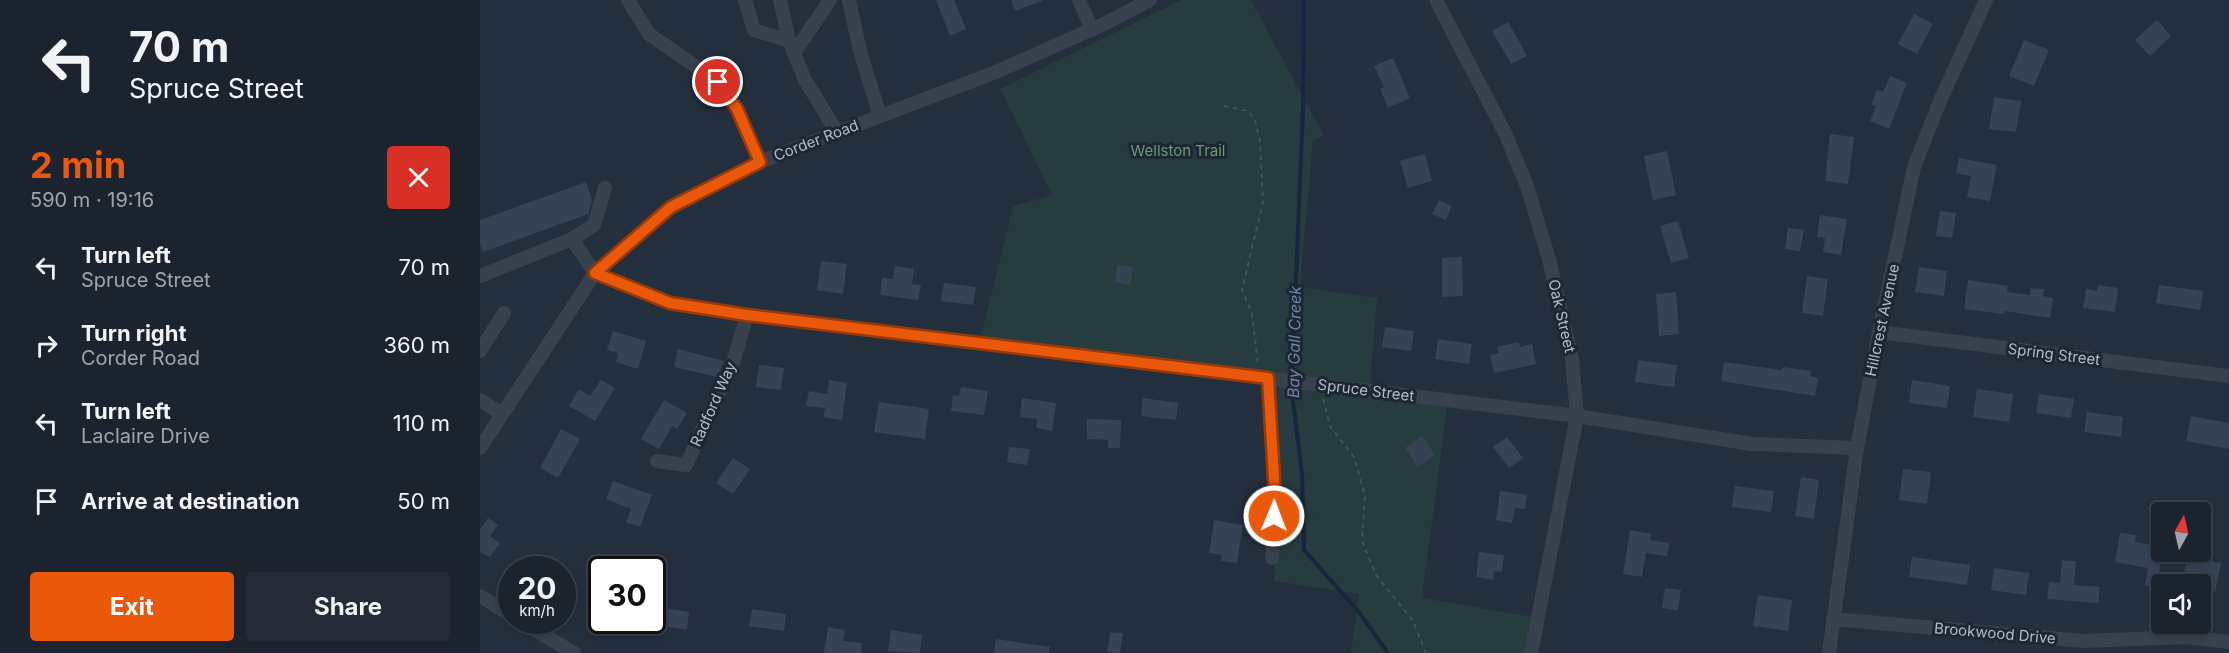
<!DOCTYPE html>
<html lang="en">
<head>
<meta charset="utf-8">
<style>
	:root { --surface:#1b232e; --page:#242b36; --text:#f1f3f6; --muted:#a0a4aa; --line:#39404a; --accent:#ea580c }
	body { margin:0; font-family:Inter,sans-serif; background:var(--page); color:var(--text); height:100vh; display:flex; flex-direction:column; font-size:22px; white-space:nowrap }
	* { box-sizing:border-box; margin:0 }
	p { font-size:20px; color:var(--muted) }
	.icon { flex:none; width:33px; height:33px; fill:none; stroke:currentColor; stroke-width:2; stroke-linecap:round; stroke-linejoin:round }
	.map { position:relative; flex:1; overflow:hidden }
	.sheet { display:flex; flex-direction:column; background:var(--surface); width:480px }
	.sheet>* { flex:none }
	.banner { background:#1b232e; color:var(--text); overflow:hidden }
	.needle { width:39px; rotate:8deg }
	.buttons { position:absolute; left:1671px; top:502px; display:grid; gap:12px }
	.buttons a { display:grid; place-items:center; width:60px; height:60px; border-radius:6px; background:var(--surface); box-shadow:0 3px 9px #0003,0 0 0 2px var(--line); font-size:30px }
	.speed { position:absolute; left:18px; top:556px; display:flex; gap:12px; font-size:30px; font-weight:700; text-align:center }
	.speed>* { display:grid; place-content:center; width:78px; height:78px; border-radius:50%; background:var(--surface); box-shadow:0 3px 9px #0003,0 0 0 2px var(--line); line-height:1 }
	.speed small { font-size:15px; font-weight:400 }
	.speed .limit { border:3px solid #111; border-radius:9px; background:#fff; color:#111 }
	.pin { position:absolute; display:grid; place-items:center; width:51px; height:51px; color:#fff; margin:-26px; border:3px solid #fff; border-radius:50%; box-shadow:0 2px 6px #0007 }
	.me { position:absolute; width:66px; margin:-33px; rotate:1deg; stroke-linejoin:round; filter:drop-shadow(0 0 4px #0008) }
	.turn { display:flex; align-items:center; gap:21px; height:126px; padding:0 30px; font-size:27px }
	.turn .icon { width:78px; height:78px; stroke-width:2.5 }
	.turn b { display:block; font-size:42px; line-height:51px }
	.round { display:grid; place-items:center; flex:none; width:63px; height:63px; border-radius:6px; background:var(--page) }
	.head { display:flex; align-items:center; justify-content:space-between; height:102px; padding:0 30px }
	h1 { font-size:36px; font-weight:700; line-height:45px; color:var(--accent) }
	.primary-button { display:flex; gap:12px; margin-top:auto; padding:12px 30px }
	.primary-button a { flex:1; height:69px; border-radius:6px; background:var(--accent); color:#fff; font-size:24px; font-weight:700; line-height:69px; text-align:center }
	.primary-button a+a { background:var(--page); color:var(--text) }
	ul { padding:0; list-style:none }
	li { display:flex; align-items:center; gap:18px; height:78px; padding:0 30px }
	li div { flex:1 }
	li b { display:block; font-size:22px }
	li em { font-style:normal }
	main { display:flex; flex:1; min-height:0 }
	.map>svg:first-child { display:block }
	.green { fill:#263c3f }
	.lines { fill:none; stroke-linecap:round; stroke-linejoin:round }
	.stream { stroke:#17263c; stroke-width:4 }
	.building { fill:#364354 }
	.path { stroke:#3f5557; stroke-width:2; stroke-dasharray:4.5 4.5; stroke-linecap:butt }
	.minor { stroke:#38414e; stroke-width:14 }
	.route-casing { stroke:#983908; stroke-width:15 }
	.route { stroke:#ea580c; stroke-width:10 }
	.labels { text-anchor:middle; dominant-baseline:central; stroke-width:6; stroke-linejoin:round; paint-order:stroke }
	.street-label { font-size:15px; fill:#b4bcc9; stroke:#1d2633 }
	.park-label { font-size:15px; fill:#6b9a76; stroke:#1d2633 }
	.water-label { font-size:16px; font-style:italic; fill:#6d86a8; stroke:#1d2633 }
</style>
</head>
<body>
<main>
<section class="sheet">
<div class="banner">
<div class="turn"><svg class="icon" aria-label="left" viewBox="0 0 24 24"><path d="M17 20v-9H6M10 6l-5 5 5 5"/></svg><div><b>70 m</b>Spruce Street</div></div>
</div>
<div class="head"><div><h1>2 min</h1><p>590 m · 19:16</p></div><a class="round" style="background:#d93025;color:#fff"><svg class="icon" aria-label="close" viewBox="0 0 24 24"><path d="M6 6l12 12M18 6L6 18"/></svg></a></div>
<ul>
<li><svg class="icon" aria-label="left" viewBox="0 0 24 24"><path d="M17 20v-9H6M10 6l-5 5 5 5"/></svg><div><b>Turn left</b><p>Spruce Street</p></div><em>70 m</em></li>
<li><svg class="icon" aria-label="right" viewBox="0 0 24 24"><path d="M7 20v-9h11M14 6l5 5-5 5"/></svg><div><b>Turn right</b><p>Corder Road</p></div><em>360 m</em></li>
<li><svg class="icon" aria-label="left" viewBox="0 0 24 24"><path d="M17 20v-9H6M10 6l-5 5 5 5"/></svg><div><b>Turn left</b><p>Laclaire Drive</p></div><em>110 m</em></li>
<li><svg class="icon" aria-label="arrive" viewBox="0 0 24 24"><path d="M6 21V4h12l-3 4 3 4H6"/></svg><div><b>Arrive at destination</b></div><em>50 m</em></li>
</ul>
<div class="primary-button"><a>Exit</a><a>Share</a></div>
</section>
<div class="map">
<svg width="1749" height="653" viewBox="0 0 1749 653">
	<rect width="100%" height="100%" fill="#242f3e"/>
	<path class="green" d="M701 0H771L844 136 833 140 820 287 897 298 890 384 501 336 533 206 572 195 520 89Z
		M792 383 967 407 942 598 1053 617 1047 653H871L879 594 794 581 801 492Z"/>
	<g class="lines">
		<path class="stream" d="M812 377 823 108 824 0
			M811 384 822 474 824 550 878 611 908 653"/>
	</g>
	<path class="building" d="M456 0H474L486 29 470 36Z
		M531 0H562V1L535 11Z
		M1434 14 1453 24 1437 54 1418 44Z
		M1677 20 1691 36 1670 56 1655 40Z
		M1028 22 1047 56 1031 64 1012 31Z
		M1544 40 1569 50 1554 86 1529 76Z
		M913 58 930 98 908 108 900 89 904 87 894 66Z
		M1410 76 1427 83 1409 129 1390 121 1396 106 1391 105 1397 90 1403 92Z
		M1514 97 1541 101 1536 132 1509 129Z
		M1350 134 1374 137 1368 184 1345 181Z
		M1187 151 1196 195 1173 200 1164 156Z
		M945 154 952 181 928 188 920 161Z
		M1479 158 1517 165 1510 201 1487 197 1491 176 1476 173Z
		M106 182 112 200 108 214 3 252 0 245V220Z
		M959 200 972 206 966 220 952 214Z
		M1460 211 1476 213 1472 238 1456 236Z
		M1340 215 1367 219 1361 255 1343 252 1345 238 1337 237Z
		M1198 221 1209 258 1191 263 1180 226Z
		M1308 228 1324 230 1320 251 1305 249Z
		M982 257 983 296 962 297V258Z
		M341 261 367 264 363 294 337 290Z
		M637 265 653 267 650 285 635 282Z
		M415 266 434 269 432 284 441 285 438 300 400 295 402 278 413 279Z
		M1439 267 1467 271 1464 296 1435 292Z
		M1327 276 1348 279 1343 316 1322 313Z
		M1488 280 1528 286 1527 292 1550 295 1551 288 1564 289 1563 296 1573 298 1570 318 1525 311 1524 314 1484 309Z
		M464 283 496 287 493 305 461 301Z
		M1618 285 1638 288 1635 312 1603 308 1606 289 1617 291Z
		M1679 285 1723 291 1720 310 1676 303Z
		M1196 292 1199 334 1179 336 1176 294Z
		M905 327 934 331 931 351 902 347Z
		M133 331 166 341 158 369 136 362 138 353 127 350Z
		M958 339 992 344 989 364 955 359Z
		M1039 342 1040 347 1052 344 1056 364 1014 373 1010 355 1019 353 1017 347Z
		M198 349 244 361 237 377 194 367Z
		M1158 360 1197 365 1194 387 1155 382Z
		M1244 362 1302 370 1303 367 1331 371 1330 376 1338 378 1335 396 1241 381Z
		M279 365 304 368 301 390 276 387Z
		M121 380 135 388 115 421 89 406 99 389 110 396Z
		M349 380 367 383 362 420 343 417 345 408 326 406 329 391 347 394Z
		M1432 380 1470 386 1467 408 1429 403Z
		M481 387 508 391 504 415 471 411 473 395 479 396Z
		M1497 389 1533 394 1529 422 1493 417Z
		M1559 394 1594 399 1591 418 1556 413Z
		M542 398 576 403 572 431 556 428 557 419 540 417Z
		M663 398 698 403 696 420 661 416Z
		M184 400 207 413 197 429 192 426 179 449 161 439Z
		M399 402 449 409 445 439 394 432Z
		M1607 412 1643 417 1641 437 1604 432Z
		M1711 416 1749 423V449L1706 441Z
		M607 419 641 420 640 448H628V440L607 439Z
		M81 429 100 439 78 478 60 468Z
		M942 436 955 455 938 467 925 448Z
		M1027 437 1043 458 1029 468 1013 447Z
		M529 447 550 449 547 465 527 462Z
		M253 458 270 469 253 494 236 483Z
		M1423 469 1451 472 1447 504 1419 500Z
		M1321 477 1339 480 1334 519 1315 516Z
		M133 481 172 495 160 527 146 522 151 509 126 499Z
		M1255 486 1294 491 1291 512 1252 507Z
		M1020 491 1047 495 1045 509 1035 508 1032 523 1016 520Z
		M8 518 18 525 10 536 20 543 10 557 0 552V529Z
		M734 520 763 525 757 563 741 561 742 555 729 553Z
		M1150 530 1171 534 1170 540 1189 543 1187 556 1166 553 1162 577 1143 574Z
		M1640 533 1656 535 1655 542 1682 547 1683 552 1676 588 1665 585 1668 568 1635 562Z
		M999 552 1024 555 1022 572 1014 571 1013 580 996 577Z
		M1708 556 1741 563 1735 592 1720 589V585H1701Z
		M1432 557 1490 565 1487 585 1429 577Z
		M1582 560 1596 561 1594 585 1620 587 1618 603 1567 599 1569 582 1580 583Z
		M1514 568 1549 573 1546 595 1511 590Z
		M1185 588 1201 590 1198 610 1182 608Z
		M1278 595 1312 600 1308 631 1273 626Z
		M185 608 209 612 207 630 182 626Z
		M272 609 306 614 304 631 269 626Z
		M112 621H157L155 633 111 627Z
		M348 627 365 630 363 641 382 643 381 653H344Z
		M411 630 442 635 440 653 408 651Z
		M630 632 643 633 640 653 627 652Z
		M516 639 570 647 569 653H514Z"/>
	<g class="lines">
		<path class="path" d="M744 106 768 111 775 120 780 142 783 202 762 290 772 313 778 365
			M843 399 850 426 874 457 885 496 882 541 896 575 933 621 946 653"/>
		<path class="minor" d="M148 0 169 34 238 82 257 109 280 162
			M265 0 274 30 309 41 300 0
			M369 0 380 51 400 116
			M599 0 612 30
			M956 0 1025 133 1047 186 1069 259 1092 359 1097 416 1051 653
			M309 41 325 80 357 132
			M314 53 350 0
			M125 188 114 225 92 239 115 273 190 303 267 315 1097 416 1272 444 1377 448
			M0 276 92 239
			M1399 332 1749 376
			M0 351 24 313
			M788 378 795 495 792 558
			M0 400 22 414
			M0 448 115 273 191 207 280 162 516 72 626 23 670 0
			M177 461 206 465 253 363 267 315
			M0 596 32 616
			M1353 619 1604 641 1706 637 1749 642
			M40 621 94 653
			M1349 653 1377 448 1399 332 1434 167 1460 101 1506 0"/>
	</g>
	<g class="lines">
		<defs>
			<path id="route" d="M238 82 257 109 280 162 191 207 115 273 190 303 267 315 788 378 795 495 794 516"/>
		</defs>
		<use href="#route" class="route-casing"/>
		<use href="#route" class="route"/>
	</g>
	<g class="labels">
		<g class="street-label">
			<text transform="translate(336 140) rotate(-21)">Corder Road</text>
			<text transform="translate(1082 316) rotate(77)">Oak Street</text>
			<text transform="translate(1402 320) rotate(-78)">Hillcrest Avenue</text>
			<text transform="translate(1574 354) rotate(7)">Spring Street</text>
			<text transform="translate(886 390) rotate(7)">Spruce Street</text>
			<text transform="translate(233 404) rotate(-66)">Radford Way</text>
			<text transform="translate(1515 633) rotate(5)">Brookwood Drive</text>
		</g>
		<g class="park-label">
			<text x="698" y="150">Wellston Trail</text>
		</g>
		<g class="water-label">
			<text transform="translate(814 342) rotate(-89)">Bay Gall Creek</text>
		</g>
	</g>
</svg>
<div class="buttons">
<a><svg class="needle" viewBox="-14 -14 28 28"><path d="M0-13l5 13h-10z" fill="#e53935"/><path d="M0 13l5-13h-10z" fill="#a0a4aa"/></svg></a>
<a><svg class="icon" aria-label="sound" viewBox="0 0 24 24"><path d="M4 9h4l5-4v14l-5-4H4zM17 9q2 3 0 6"/></svg></a>
</div>
<div class="speed"><div>20<small>km/h</small></div><div class="limit">30</div></div>
<div class="pin" style="left:238px;top:82px;background:#d93025"><svg class="icon" aria-label="arrive" viewBox="0 0 24 24"><path d="M6 21V4h12l-3 4 3 4H6"/></svg></div>
<svg class="me" style="left:794px;top:516px" viewBox="-20 -20 40 40"><circle r="17" fill="#ea580c" stroke="#fff" stroke-width="3"/><path d="M0-11L8 9 0 5-8 9z" fill="#fff"/></svg>
</div>
</main>
</body>
</html>
